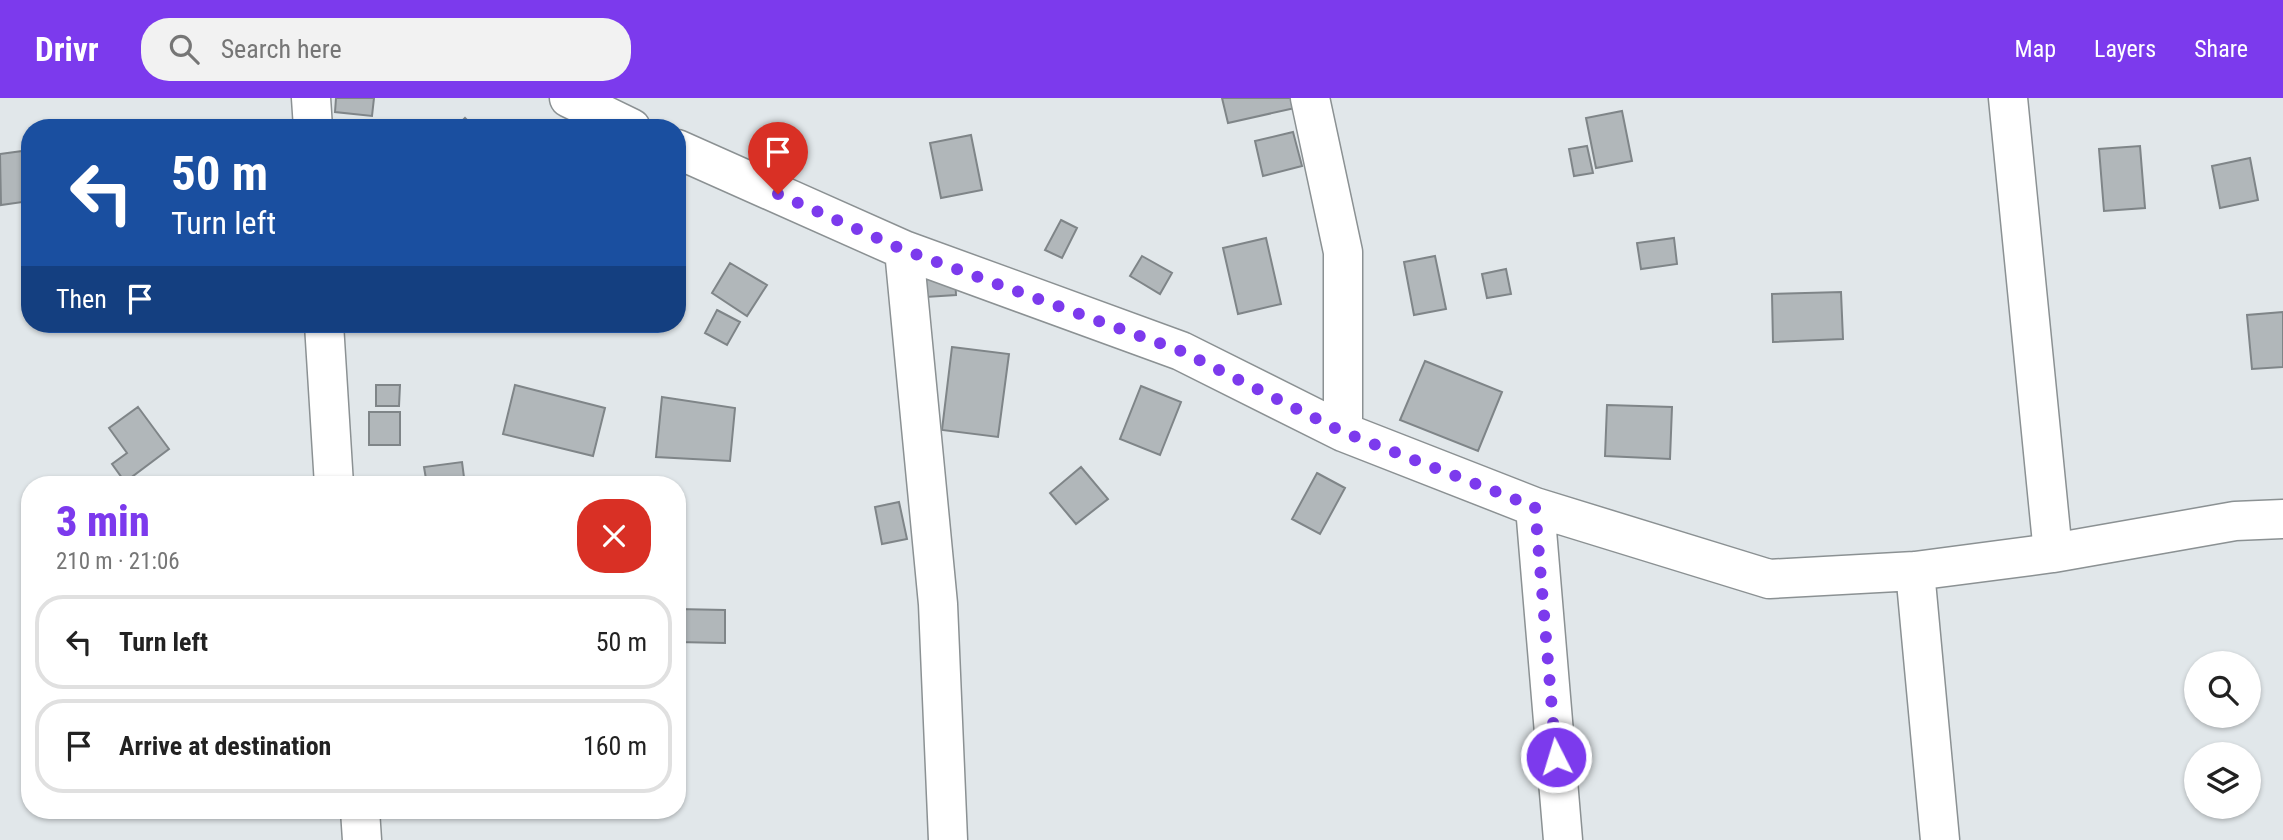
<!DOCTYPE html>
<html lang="en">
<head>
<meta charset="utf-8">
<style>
	:root { --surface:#fff; --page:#f2f2f2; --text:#222; --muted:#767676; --line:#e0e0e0; --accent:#7c3aed }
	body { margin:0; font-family:"Roboto Condensed",sans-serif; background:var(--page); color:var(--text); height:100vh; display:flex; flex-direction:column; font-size:26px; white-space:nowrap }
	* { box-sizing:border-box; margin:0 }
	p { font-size:23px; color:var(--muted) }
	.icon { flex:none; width:38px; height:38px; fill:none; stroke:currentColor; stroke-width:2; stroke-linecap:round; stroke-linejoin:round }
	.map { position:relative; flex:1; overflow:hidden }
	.sheet { position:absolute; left:21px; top:378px; width:665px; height:343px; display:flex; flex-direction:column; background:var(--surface); border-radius:28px; box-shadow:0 2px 5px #0004 }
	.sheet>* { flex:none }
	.top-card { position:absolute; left:21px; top:21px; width:665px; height:214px; border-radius:28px; box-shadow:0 2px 5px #0004; background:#1a4fa0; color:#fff; overflow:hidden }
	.tools { position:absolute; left:2184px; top:553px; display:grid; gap:14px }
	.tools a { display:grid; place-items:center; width:77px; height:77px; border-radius:50%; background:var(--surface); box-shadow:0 2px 5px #0004; font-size:35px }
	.pin { position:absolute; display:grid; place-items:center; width:60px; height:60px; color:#fff; margin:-72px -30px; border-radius:50% 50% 50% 0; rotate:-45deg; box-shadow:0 0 7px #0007 }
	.pin .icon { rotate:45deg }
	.me { position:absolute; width:77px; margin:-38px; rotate:355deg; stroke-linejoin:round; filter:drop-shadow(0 0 5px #0008) }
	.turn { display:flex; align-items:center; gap:24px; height:147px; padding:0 35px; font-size:32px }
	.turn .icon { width:91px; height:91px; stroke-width:2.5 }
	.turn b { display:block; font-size:49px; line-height:60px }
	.then { display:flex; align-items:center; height:66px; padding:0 35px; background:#0003; gap:14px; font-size:26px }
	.round { display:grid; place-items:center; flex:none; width:74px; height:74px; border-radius:28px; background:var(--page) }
	.headline { display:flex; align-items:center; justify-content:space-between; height:119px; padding:0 35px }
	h1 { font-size:42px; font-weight:800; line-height:52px; color:var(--accent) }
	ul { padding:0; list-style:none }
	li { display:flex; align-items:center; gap:21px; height:94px; margin:0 14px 10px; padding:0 21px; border:4px solid var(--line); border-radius:28px }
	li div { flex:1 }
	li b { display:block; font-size:26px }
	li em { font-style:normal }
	header { display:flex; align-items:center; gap:42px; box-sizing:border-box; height:98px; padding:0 35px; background:var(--accent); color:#fff }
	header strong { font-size:33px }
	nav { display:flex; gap:38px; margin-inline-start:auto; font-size:24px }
	.search { width:490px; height:63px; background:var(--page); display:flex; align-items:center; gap:18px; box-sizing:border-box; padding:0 24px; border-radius:28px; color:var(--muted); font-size:26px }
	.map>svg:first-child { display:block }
	.building { fill:#b1b7ba; stroke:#7f8588; stroke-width:2 }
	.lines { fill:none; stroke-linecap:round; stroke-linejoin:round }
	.minor-casing { stroke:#8b9193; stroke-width:41 }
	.minor { stroke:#fff; stroke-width:38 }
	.route { stroke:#7c3aed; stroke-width:12; stroke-dasharray:0 21.6 }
</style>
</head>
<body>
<header>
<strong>Drivr</strong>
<div class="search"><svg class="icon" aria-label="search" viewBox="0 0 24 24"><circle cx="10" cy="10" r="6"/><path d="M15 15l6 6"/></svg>Search here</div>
<nav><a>Map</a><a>Layers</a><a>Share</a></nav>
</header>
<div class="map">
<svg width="2283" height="742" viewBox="0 0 2283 742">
	<rect width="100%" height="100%" fill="#e1e7ea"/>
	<path class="building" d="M336 0H374L372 18 335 14Z
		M1222 0H1292L1295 10 1228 25Z
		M1622 13 1632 63 1596 70 1586 20Z
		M465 20 475 30H455Z
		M1293 34 1302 68 1263 78 1255 43Z
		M971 37 982 92 941 100 930 45Z
		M1587 48 1593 75 1574 78 1569 51Z
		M2140 48 2145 110 2104 113 2099 51Z
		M30 52V103L1 107 0 56Z
		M2250 60 2258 102 2220 110 2212 68Z
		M1061 122 1077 130 1062 160 1045 152Z
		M1266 140 1281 206 1238 216 1223 150Z
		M1674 140 1677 166 1641 171 1637 145Z
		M1142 158 1172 175 1160 196 1130 178Z
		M1435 158 1446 211 1414 217 1404 164Z
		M730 165 767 187 747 218 712 195Z
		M1506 171 1511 196 1487 200 1482 176Z
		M955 176 956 197 926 199 925 177Z
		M1841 194 1843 241 1773 244 1772 196Z
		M717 212 740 224 727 247 705 235Z
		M2283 214V269L2252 271 2247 217Z
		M952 249 1009 256 998 339 942 332Z
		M1425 263 1502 294 1478 353 1400 322Z
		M376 287H400L399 308H376Z
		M515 287 605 310 593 358 503 336Z
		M1141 288 1181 304 1160 357 1120 341Z
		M662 299 735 310 730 363 656 359Z
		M1607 307 1672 309 1670 361 1605 358Z
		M138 309 169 351 125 384 112 366 127 355 109 330Z
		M369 314H400V347H369Z
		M462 364 465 387H427L424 369Z
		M1081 369 1108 401 1076 426 1050 395Z
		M1317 375 1345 390 1320 436 1292 421Z
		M222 380 225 387H206Z
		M899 404 907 441 882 446 875 409Z
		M677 511 725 512V545L677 544Z"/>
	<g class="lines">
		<defs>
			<path id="minor" d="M311 0 313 30
				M569 0 631 30
				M1310 0 1343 154V334
				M2008 0 2053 455
				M677 51 904 152
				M324 226 334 387
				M1535 409 1563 742
				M1915 473 1940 742
				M360 712 362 742
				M948 742 938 506 904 152 1181 253 1343 334 1535 409 1769 481 1915 473 2053 455 2235 423 2283 421"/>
		</defs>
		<use href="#minor" class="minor-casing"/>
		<use href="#minor" class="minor"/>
	</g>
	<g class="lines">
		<path class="route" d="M778 96 904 152 1181 253 1343 334 1535 409 1556 659"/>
	</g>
</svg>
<div class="tools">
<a><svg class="icon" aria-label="search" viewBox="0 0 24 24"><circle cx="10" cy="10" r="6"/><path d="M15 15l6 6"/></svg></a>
<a><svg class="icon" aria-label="layers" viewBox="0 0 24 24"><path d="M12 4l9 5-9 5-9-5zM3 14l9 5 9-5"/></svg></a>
</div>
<div class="pin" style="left:778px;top:96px;background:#d93025"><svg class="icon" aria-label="arrive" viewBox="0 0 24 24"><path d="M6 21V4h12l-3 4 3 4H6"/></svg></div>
<svg class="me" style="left:1556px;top:659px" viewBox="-20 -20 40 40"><circle r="17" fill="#7c3aed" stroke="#fff" stroke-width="3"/><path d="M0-11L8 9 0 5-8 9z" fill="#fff"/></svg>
<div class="top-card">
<div class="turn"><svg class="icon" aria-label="left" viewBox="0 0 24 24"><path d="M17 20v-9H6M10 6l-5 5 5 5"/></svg><div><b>50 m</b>Turn left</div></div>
<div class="then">Then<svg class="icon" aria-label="arrive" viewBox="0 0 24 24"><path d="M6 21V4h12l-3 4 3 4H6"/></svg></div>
</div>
<section class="sheet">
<div class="headline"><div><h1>3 min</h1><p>210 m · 21:06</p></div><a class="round" style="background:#d93025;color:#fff"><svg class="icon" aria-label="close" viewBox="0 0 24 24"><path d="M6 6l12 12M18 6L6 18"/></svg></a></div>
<ul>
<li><svg class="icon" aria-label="left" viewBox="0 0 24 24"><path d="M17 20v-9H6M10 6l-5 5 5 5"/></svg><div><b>Turn left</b></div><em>50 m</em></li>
<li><svg class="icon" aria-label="arrive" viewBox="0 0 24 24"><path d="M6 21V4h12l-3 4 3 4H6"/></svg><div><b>Arrive at destination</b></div><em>160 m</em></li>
</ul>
</section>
</div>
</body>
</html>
